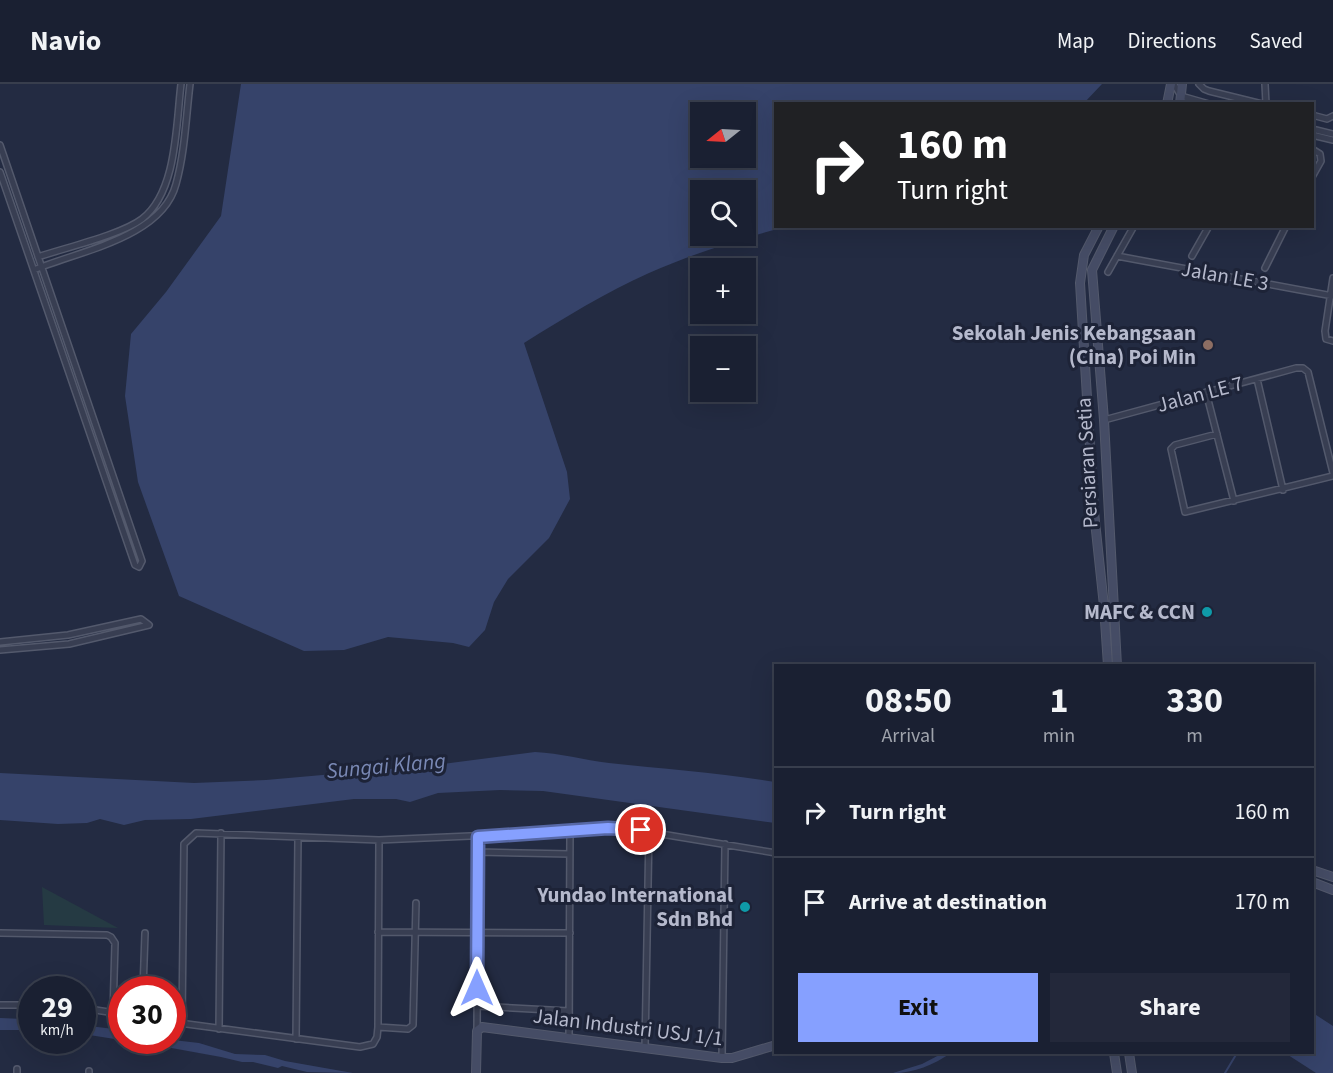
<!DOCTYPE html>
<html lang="en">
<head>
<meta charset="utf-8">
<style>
	:root { --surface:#1a2032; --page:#23283a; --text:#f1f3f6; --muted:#9fa3ac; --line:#383e4d; --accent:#86a0ff }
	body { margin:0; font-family:"Source Sans 3",sans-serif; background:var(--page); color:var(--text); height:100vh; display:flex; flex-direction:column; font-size:22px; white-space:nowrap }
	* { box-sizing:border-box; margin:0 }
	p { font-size:20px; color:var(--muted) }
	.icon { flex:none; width:33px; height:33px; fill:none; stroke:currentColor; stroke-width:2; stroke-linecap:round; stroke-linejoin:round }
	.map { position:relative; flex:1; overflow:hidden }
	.details { position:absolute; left:774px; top:580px; width:540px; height:390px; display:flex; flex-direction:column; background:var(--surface); border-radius:0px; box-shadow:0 6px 24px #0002,0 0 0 2px var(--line) }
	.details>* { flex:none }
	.hud { position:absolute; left:774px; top:18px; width:540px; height:126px; border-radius:0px; box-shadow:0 6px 24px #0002,0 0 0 2px var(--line); background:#202124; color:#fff; overflow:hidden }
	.needle { width:39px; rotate:252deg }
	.buttons { position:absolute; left:690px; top:18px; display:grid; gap:12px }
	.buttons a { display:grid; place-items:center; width:66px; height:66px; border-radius:0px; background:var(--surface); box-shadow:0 6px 24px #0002,0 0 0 2px var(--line); font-size:30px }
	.speed { position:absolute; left:18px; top:892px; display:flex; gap:12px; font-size:30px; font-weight:700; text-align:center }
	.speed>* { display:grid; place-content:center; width:78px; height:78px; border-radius:50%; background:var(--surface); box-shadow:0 6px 24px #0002,0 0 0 2px var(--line); line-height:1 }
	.speed small { font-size:15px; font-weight:400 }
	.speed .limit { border:9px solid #d22; background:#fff; color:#111 }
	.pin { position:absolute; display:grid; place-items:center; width:51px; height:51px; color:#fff; margin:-26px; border:3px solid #fff; border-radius:50%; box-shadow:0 2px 6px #0007 }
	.me { position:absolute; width:66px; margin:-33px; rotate:0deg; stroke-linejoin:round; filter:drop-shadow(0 0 4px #0008) }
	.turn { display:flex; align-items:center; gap:21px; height:126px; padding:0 24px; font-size:27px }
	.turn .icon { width:78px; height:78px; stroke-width:2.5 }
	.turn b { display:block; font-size:42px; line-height:51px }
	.eta { display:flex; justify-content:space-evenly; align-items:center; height:102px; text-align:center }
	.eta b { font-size:36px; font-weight:700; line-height:42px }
	.action { display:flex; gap:12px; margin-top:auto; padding:12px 24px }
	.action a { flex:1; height:69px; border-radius:0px; background:var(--accent); color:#111; font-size:24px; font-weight:700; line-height:69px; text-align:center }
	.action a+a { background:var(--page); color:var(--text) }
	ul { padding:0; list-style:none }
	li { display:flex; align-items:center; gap:18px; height:90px; padding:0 24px; border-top:2px solid var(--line) }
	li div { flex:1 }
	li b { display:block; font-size:22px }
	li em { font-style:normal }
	header { display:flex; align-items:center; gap:36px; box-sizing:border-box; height:84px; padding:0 30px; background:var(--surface); border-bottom:2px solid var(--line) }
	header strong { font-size:28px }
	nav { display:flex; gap:33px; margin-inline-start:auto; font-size:21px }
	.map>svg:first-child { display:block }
	.green { fill:#253a43 }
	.water { fill:#36436a; fill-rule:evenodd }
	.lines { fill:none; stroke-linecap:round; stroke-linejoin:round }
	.stream { stroke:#36436a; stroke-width:2 }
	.street-casing { stroke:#53596c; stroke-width:8 }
	.secondary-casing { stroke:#53596c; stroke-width:10 }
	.street { stroke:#383e52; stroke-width:5 }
	.secondary { stroke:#454c65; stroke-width:8 }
	.route-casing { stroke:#5768a6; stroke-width:15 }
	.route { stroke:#86a0ff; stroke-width:10 }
	.education-dot { fill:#8d6e63; stroke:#1d2337; stroke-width:2 }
	.culture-dot { fill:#0f9aa8; stroke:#1d2337; stroke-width:2 }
	.labels { text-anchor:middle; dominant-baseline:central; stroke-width:6; stroke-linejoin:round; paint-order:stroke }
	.street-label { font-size:21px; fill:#b5b9cc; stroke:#1d2337 }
	.poi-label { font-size:21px; font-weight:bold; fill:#b5b9cc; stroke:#1d2337; text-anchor:end }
	.water-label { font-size:22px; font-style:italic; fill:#7a89b5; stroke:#1d2337 }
</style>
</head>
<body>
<header>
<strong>Navio</strong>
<nav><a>Map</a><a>Directions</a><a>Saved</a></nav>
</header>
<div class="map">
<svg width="1333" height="989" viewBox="0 0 1333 989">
	<rect width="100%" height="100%" fill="#232b42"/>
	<path class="green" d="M42 803 118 844 44 841Z"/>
	<path class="water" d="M241 0H1102L1084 19 776 20V142L785 143C739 155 692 170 649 189 606 208 564 234 524 259L567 388 570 415 549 454 508 495 494 518 485 546 469 563 453 559 388 553 344 566 304 567 179 512 138 398 125 312 131 250 166 208 221 132ZM700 28H746V74H700ZM700 106H746V152H700Z
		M535 668C560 669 584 676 609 679 664 685 720 689 775 698V739L543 707 500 706 438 709 410 718 396 715H354L191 735 145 736 124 741 100 735 87 739 58 740 0 736V689L194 699 266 696 435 681Z
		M1313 929 1333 942V989H1316L1285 969H1312Z
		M0 934 24 935 31 938V946H0Z
		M82 941 121 946V956L83 950Z
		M173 956 199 959 235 970 265 971 285 977 353 989 307 988 282 982 278 984 253 978H242L221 973 166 963 154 964 125 957Z
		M943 969H951C933 981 915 989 893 989L922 980Z"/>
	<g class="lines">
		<path class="stream" d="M1225 989 1237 969"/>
		<defs>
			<path id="street" d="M1199 0 1204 5 1209 7 1262 20
				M1265 0 1266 20
				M1171 2H1175L1181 12 1209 20
				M1312 31 1327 35 1333 32
				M1312 45 1333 50
				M1312 51 1333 56
				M0 61 142 477 139 483 135 481 0 88
				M1312 65 1320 70 1321 77 1312 93
				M1117 172 1333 212
				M1192 172 1209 142
				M38 173C64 164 121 151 142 135 177 108 176 41 181 0
				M1265 184 1286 142
				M34 186C78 167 162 154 176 100 185 68 186 33 190 0
				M1108 188 1134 142
				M1333 194 1325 247 1326 255 1333 257
				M1257 295 1283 406
				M1206 308 1234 417
				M1104 336 1296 284H1303L1308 288 1333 389
				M1217 350 1175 361 1171 365 1185 428 1333 392
				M0 558 68 551 141 535 149 541 69 560 0 566
				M478 768 570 770
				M378 848 570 849
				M0 849 107 851 111 853 115 859 113 929
				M143 906 145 849
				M0 921H32
				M477 922 569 927
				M82 924 122 930
				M172 938 360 963 373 960 377 953 378 943 379 756
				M182 939 184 760 196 749 379 756 631 745 776 769
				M378 943 408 945 413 941 416 819
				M219 945 221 749
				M477 947 478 753
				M569 954 570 747
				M296 955 298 753
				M645 964 649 747
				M722 974 725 760
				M17 989V985
				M89 989V987"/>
			<path id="secondary" d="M1167 20 1171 0
				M1180 20 1182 0
				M1099 142 1084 171 1080 199 1094 428 1104 522 1108 582
				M1114 142 1092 186 1104 336 1117 582
				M1312 786 1333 793
				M1312 798 1333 806
				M1114 969 1117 989
				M1129 969 1132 989
				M476 989 477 947 482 943 722 974H732L776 961"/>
		</defs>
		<use href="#street" class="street-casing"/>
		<use href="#secondary" class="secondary-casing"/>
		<use href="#street" class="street"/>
		<use href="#secondary" class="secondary"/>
	</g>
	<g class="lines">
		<defs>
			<path id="route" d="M477 904 478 753 608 744 641 746"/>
		</defs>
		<use href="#route" class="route-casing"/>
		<use href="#route" class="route"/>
	</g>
	<circle class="education-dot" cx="1208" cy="261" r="6"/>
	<g class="culture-dot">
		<circle cx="1207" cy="528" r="6"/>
		<circle cx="745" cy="823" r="6"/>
	</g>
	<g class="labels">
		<g class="street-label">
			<text transform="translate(1225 192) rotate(10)">Jalan LE 3</text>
			<text transform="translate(1200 310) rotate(-15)">Jalan LE 7</text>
			<text transform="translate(1087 379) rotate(-93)">Persiaran Setia</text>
			<text transform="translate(628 943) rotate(7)">Jalan Industri USJ 1/1</text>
		</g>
		<g class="poi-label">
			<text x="1196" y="249">Sekolah Jenis Kebangsaan<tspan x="1196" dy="24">(Cina) Poi Min</tspan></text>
			<text x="1195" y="528">MAFC &amp; CCN</text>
			<text x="733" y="811">Yundao International<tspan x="733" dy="24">Sdn Bhd</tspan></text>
		</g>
		<g class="water-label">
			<text transform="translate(386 682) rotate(-5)">Sungai Klang</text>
		</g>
	</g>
</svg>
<div class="buttons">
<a><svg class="needle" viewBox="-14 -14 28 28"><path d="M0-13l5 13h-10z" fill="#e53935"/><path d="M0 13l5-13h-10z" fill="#9fa3ac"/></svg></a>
<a><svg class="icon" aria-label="search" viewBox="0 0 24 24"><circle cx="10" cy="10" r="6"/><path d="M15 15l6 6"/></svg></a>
<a>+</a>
<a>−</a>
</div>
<div class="speed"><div>29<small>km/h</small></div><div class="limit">30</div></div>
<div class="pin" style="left:641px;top:746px;background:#d93025"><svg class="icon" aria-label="arrive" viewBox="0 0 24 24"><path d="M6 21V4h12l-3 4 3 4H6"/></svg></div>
<svg class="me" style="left:477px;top:904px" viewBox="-20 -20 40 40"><path d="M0-17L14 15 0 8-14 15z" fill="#86a0ff" stroke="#fff" stroke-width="4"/></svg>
<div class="hud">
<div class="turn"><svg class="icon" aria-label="right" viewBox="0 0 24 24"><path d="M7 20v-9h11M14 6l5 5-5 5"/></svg><div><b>160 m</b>Turn right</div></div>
</div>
<section class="details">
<div class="eta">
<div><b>08:50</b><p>Arrival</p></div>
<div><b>1</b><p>min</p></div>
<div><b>330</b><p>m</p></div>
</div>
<ul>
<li><svg class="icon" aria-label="right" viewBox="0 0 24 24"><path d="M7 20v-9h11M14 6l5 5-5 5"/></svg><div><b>Turn right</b></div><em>160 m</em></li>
<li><svg class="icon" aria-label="arrive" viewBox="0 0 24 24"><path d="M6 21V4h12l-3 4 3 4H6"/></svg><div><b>Arrive at destination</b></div><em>170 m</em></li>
</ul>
<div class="action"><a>Exit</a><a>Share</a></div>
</section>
</div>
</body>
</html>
